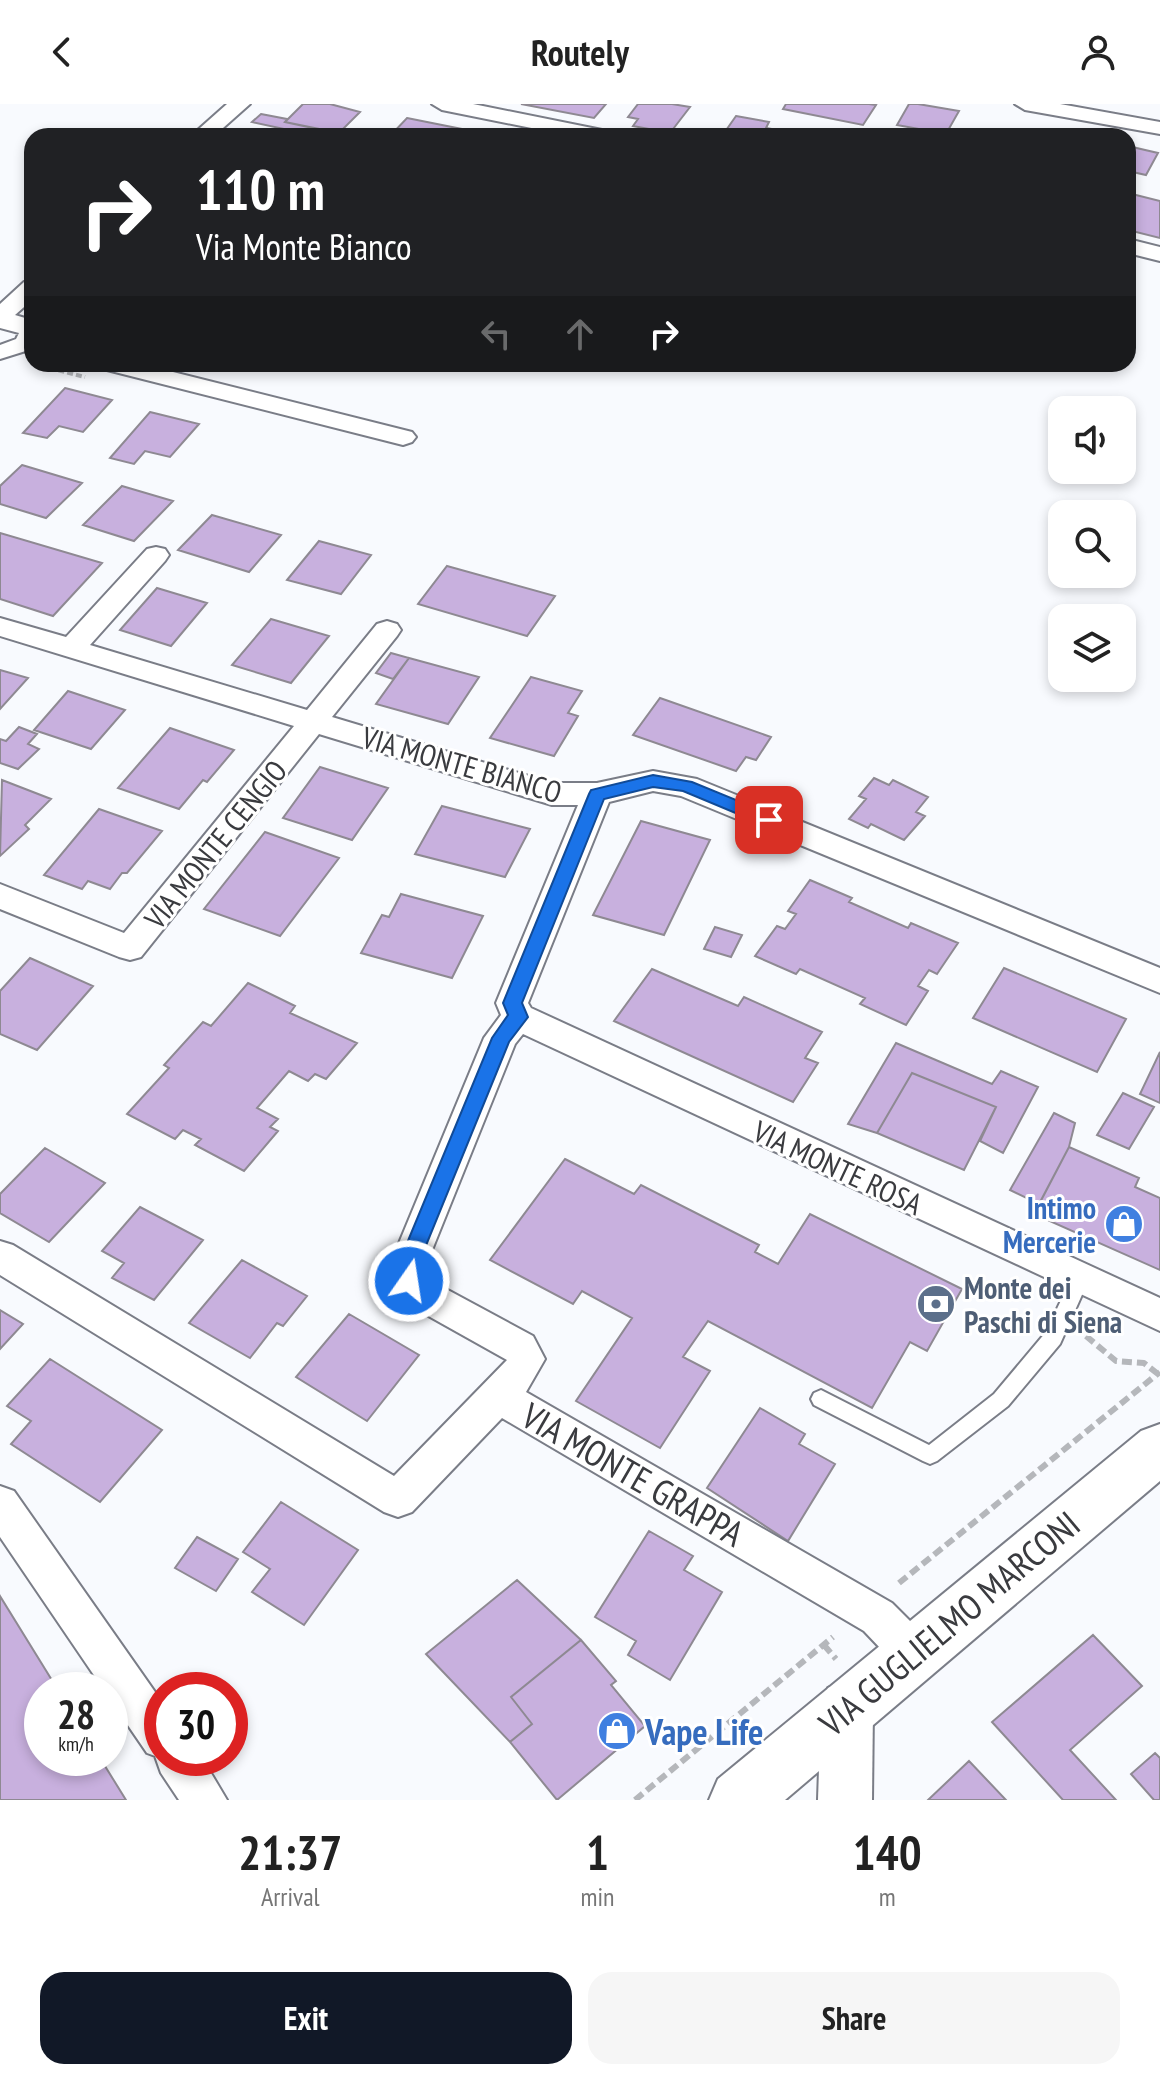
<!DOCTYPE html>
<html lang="en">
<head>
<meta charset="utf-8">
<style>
	:root { --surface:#fff; --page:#f6f6f6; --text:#222; --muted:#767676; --accent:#111827 }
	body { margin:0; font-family:"PT Sans Narrow",sans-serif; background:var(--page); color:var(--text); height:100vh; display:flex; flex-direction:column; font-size:30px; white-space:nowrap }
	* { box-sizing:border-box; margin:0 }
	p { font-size:26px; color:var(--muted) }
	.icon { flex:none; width:44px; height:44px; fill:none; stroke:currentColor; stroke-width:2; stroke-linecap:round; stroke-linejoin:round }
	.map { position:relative; height:1696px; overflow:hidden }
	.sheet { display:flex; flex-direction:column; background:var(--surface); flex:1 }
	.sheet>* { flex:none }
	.guide { position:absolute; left:24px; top:24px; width:1112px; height:244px; border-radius:24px; box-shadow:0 4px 12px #0003; background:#202124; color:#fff; overflow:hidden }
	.buttons { position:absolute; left:1048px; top:292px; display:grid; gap:16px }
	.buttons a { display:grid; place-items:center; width:88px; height:88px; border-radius:16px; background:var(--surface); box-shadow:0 4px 12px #0003; font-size:40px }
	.speed { position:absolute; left:24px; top:1568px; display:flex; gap:16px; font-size:40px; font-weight:700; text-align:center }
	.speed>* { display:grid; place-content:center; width:104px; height:104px; border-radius:50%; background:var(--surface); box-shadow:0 4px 12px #0003; line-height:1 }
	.speed small { font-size:20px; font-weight:400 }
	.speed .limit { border:12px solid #d22; background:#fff; color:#111 }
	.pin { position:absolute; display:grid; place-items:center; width:68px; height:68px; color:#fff; margin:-34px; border-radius:16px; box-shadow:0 4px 12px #0006 }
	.me { position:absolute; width:88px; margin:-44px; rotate:13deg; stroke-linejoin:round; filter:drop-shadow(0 0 6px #0008) }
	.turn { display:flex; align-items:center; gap:28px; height:168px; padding:0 40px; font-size:36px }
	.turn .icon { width:104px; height:104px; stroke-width:2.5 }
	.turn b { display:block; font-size:56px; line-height:68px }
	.lanes { display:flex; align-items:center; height:76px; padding:0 40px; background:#0003; justify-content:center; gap:40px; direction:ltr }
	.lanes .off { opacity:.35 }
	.eta { display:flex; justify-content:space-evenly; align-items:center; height:136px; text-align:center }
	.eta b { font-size:48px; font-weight:600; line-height:56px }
	.primary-button { display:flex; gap:16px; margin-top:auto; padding:16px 40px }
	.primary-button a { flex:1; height:92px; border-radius:24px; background:var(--accent); color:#fff; font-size:32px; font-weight:600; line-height:92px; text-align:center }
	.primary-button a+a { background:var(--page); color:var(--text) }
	header { display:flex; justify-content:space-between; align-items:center; height:104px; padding:0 40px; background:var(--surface); font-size:36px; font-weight:600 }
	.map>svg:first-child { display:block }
	.building { fill:#c8b0de; stroke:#8e8992; stroke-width:2 }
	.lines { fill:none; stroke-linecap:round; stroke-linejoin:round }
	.service-casing { stroke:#7a7d87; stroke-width:4 }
	.minor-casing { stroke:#7a7d87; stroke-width:4 }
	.tertiary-casing { stroke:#7a7d87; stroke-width:4 }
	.primary-casing { stroke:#7a7d87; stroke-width:4 }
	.path-far1 { stroke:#b5b7bb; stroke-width:4; stroke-dasharray:6 3; stroke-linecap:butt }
	.path { stroke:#b5b7bb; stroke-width:6; stroke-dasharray:10 5; stroke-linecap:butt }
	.service { fill:#fff; fill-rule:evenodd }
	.minor { fill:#fff; fill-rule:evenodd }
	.tertiary { fill:#fff; fill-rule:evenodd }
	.primary { fill:#fff; fill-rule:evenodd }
	.route { fill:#1a73e8; stroke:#114b97; stroke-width:2 }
	.labels { text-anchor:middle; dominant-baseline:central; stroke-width:6; stroke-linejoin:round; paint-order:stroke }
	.street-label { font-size:30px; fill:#3a3b3f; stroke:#fff }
	.shop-label { font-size:30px; font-weight:bold; fill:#366cbe; stroke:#fff; text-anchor:end }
	.service-label { font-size:30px; font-weight:bold; fill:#4e5e75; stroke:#fff; text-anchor:start }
	.near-street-label { font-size:36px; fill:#3a3b3f; stroke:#fff }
	.near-shop-label { font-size:36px; font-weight:bold; fill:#366cbe; stroke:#fff; text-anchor:start }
</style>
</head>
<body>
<header><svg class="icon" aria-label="back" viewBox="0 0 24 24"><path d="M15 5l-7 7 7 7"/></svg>Routely<svg class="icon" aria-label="person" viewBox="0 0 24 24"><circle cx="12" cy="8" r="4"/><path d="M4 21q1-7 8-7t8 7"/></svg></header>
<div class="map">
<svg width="1160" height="1696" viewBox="0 0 1160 1696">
	<rect width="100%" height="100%" fill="#f8fafe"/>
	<path class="building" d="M303 0H330L360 8 339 29 285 18Z
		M521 0H606L594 14Z
		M638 0H672L690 3 670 29 633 22 638 15 628 13Z
		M786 0H869L876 1 863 21 783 5Z
		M909 0H918L959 7 946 30 897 21Z
		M261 10 287 15 285 18 313 24 307 30 252 18Z
		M736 12 769 18 766 24 812 32H722Z
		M407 14 487 30 390 32Z
		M1128 42 1158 49 1146 71 1128 67Z
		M1128 89 1160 97V134L1128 126Z
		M65 284 112 296 83 328 59 322 47 334 23 329Z
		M150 308 199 320 170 353 145 347 134 360 110 354Z
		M22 361 82 379 46 414 0 400V382Z
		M122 382 173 397 134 437 83 421Z
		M212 411 281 431 249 468 178 446Z
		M0 429 102 459 53 512 0 495Z
		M319 437 371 451 341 490 287 476Z
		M447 462 555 492 527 532 418 500Z
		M157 484 207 499 171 542 120 526Z
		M271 515 329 532 291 579 232 561Z
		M391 549 409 554 393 575 376 569Z
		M409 554 479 573 448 620 376 600Z
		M0 566 28 574 0 605Z
		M531 573 582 587 568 609 578 612 554 652 490 634Z
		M68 587 125 606 91 645 34 626Z
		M660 594 771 633 756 656 746 653 736 667 633 631Z
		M19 623 37 630 28 640 39 645 18 665 0 659V635L6 637Z
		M170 624 234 646 207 678 203 676 179 705 118 684Z
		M320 663 388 684 352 736 283 714Z
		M874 674 889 681 893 676 928 693 916 708 925 712 904 736 871 720 868 724 849 715 866 695 859 692Z
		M2 676 51 695 25 721 29 725 0 752Z
		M442 702 530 725 505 773 415 750Z
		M99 705 162 727 127 769H122L110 785 88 777 82 785 44 771Z
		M641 717 710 736 664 831 593 811Z
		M265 728 339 754 280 832 204 805Z
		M810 776 852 794 849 798 908 824 911 819 958 839 937 870 929 866 918 882 928 887 906 921 860 900 865 894 800 865 796 870 755 852 777 822 785 825 796 810 788 807Z
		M401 790 483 812 452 874 361 849 382 811 389 813Z
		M715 823 742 831 731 853 704 845Z
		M30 854 93 882 37 946 0 930V887Z
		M1004 864 1126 915 1097 968 973 914Z
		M652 865 738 902 744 893 822 928 805 954 818 959 793 998 614 917Z
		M248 879 295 902 290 909 357 939 326 975 315 970 308 977 289 967 257 1004 278 1015 270 1023 278 1027 244 1067 195 1041 201 1035 183 1026 175 1035 127 1010 169 964 164 961 203 918 211 922Z
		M896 939 992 980 1001 967 1038 983 1003 1049 980 1037 996 1003 912 969 877 1029 848 1020Z
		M1160 948V999L1140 990Z
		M912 969 996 1003 964 1066 877 1029Z
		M1123 989 1154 1003 1129 1045 1097 1031Z
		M1054 1009 1075 1019 1069 1043 1039 1100 1010 1086Z
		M1069 1043 1139 1074 1135 1083 1160 1094V1166L1034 1110Z
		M45 1044 105 1079 49 1138 0 1109V1090Z
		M565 1055 634 1090 641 1081 759 1141 755 1148 778 1160 810 1110 962 1185 927 1247 910 1238 872 1304 708 1217 683 1253 710 1267 660 1344 576 1297 632 1214 582 1187 573 1200 490 1156Z
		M140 1103 203 1136 154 1196 112 1174 124 1159 102 1147Z
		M242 1156 307 1192 283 1222 277 1219 250 1254 189 1219Z
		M0 1206 23 1220 0 1245Z
		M349 1210 419 1251 367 1317 296 1273Z
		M50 1255 162 1326 100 1398 11 1340 31 1317 7 1302Z
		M760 1304 805 1330 799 1340 835 1360 788 1437 707 1384Z
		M281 1398 358 1446 304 1521 252 1488 270 1465 243 1448Z
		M649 1427 693 1452 684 1466 722 1488 670 1576 628 1551 636 1537 595 1513Z
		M197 1433 238 1455 216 1487 175 1464Z
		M517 1476 581 1536 511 1593 532 1620 510 1638 426 1550Z
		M0 1492 58 1586H42V1654H100L126 1696H0Z
		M1093 1531 1142 1582 1070 1646 1116 1696H1063L992 1618Z
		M581 1536 616 1577 611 1581 645 1622 557 1696 510 1638 532 1620 511 1593Z
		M1155 1649 1160 1654V1696H1154L1131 1670Z
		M969 1657 1006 1696H928Z"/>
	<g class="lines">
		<defs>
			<path id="service" d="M1080 1167 1086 1169 1089 1175 1060 1240 1008 1302 937 1357 930 1360 923 1357 814 1301 811 1295 814 1289 821 1286 929 1341 994 1290 1046 1228 1074 1169Z"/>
			<path id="minor" d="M227 0H250L214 32H191Z
				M432 0H473L602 26 612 32H571L442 6Z
				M1015 0H1060L1160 18V30L1025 6Z
				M1128 135 1160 143V157L1128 149Z
				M32 176V196L15 211 32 216V245L0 255V241L16 235 19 229 0 224V200L24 178Z
				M100 260H141L412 328 416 333 412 338 403 341 103 265Z
				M156 443 165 445 169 451 165 457 90 541 307 606 377 520 387 517 397 520 401 526 397 532 332 613 552 679H597L653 667 697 675 1160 864V889L681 692 653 687 609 698 528 899 531 904 1160 1194V1227L523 930 515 940 428 1156 427 1172 433 1178 533 1232 545 1255 526 1288 892 1499 930 1537 936 1551 930 1565 915 1571 900 1565 864 1527 502 1314 412 1408 398 1413 384 1408 0 1171V1137L13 1141 394 1372 507 1256 407 1200 391 1177 392 1156 484 934 501 911 496 899 578 701H552L319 630 141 853 130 856 119 853 0 805V780L124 829 294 622 0 532V514L66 533 147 445Z
				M0 1382 14 1387 162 1598V1654H202L227 1696H179L161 1669 155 1652 147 1649 110 1595V1586H104L0 1433Z"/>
			<path id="tertiary" d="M847 1577 866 1584 873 1603 872 1696H818L821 1603 828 1584Z"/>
			<path id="primary" d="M1160 1320V1377L785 1696H709L718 1675 1141 1327Z"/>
		</defs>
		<use href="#service" class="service-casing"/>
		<use href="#minor" class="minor-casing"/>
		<use href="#tertiary" class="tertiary-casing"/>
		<use href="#primary" class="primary-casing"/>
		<path class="path-far1" d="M41 262 85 273"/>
		<path class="path" d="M1086 1232 1116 1257 1144 1259 1158 1270
			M899 1479 1160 1268
			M824 1541 836 1555
			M635 1696 833 1533"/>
		<use href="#service" class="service"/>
		<use href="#minor" class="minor"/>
		<use href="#tertiary" class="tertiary"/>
		<use href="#primary" class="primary"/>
	</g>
	<path class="route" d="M653 671 692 678 775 712 778 716 769 723 683 687 653 683 604 695 522 899 528 913 509 938 420 1156 416 1183 409 1186 401 1183 398 1177 400 1156 492 934 508 911 503 899 589 690 591 686Z"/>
	<defs>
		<symbol id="shop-disc" viewBox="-11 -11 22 22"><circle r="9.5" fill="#3f7fe0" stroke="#fff"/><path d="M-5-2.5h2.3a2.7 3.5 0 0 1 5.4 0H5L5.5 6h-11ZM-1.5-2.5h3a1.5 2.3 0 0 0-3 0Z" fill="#fff"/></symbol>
		<symbol id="bank-disc" viewBox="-11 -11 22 22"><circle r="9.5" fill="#5c6f8a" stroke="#fff"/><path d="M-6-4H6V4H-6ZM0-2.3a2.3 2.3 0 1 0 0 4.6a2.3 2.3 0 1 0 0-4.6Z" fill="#fff"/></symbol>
	</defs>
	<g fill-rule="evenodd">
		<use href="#shop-disc" x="1102" y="1098" width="44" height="44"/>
		<use href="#bank-disc" x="914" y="1178" width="44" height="44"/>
		<use href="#shop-disc" x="595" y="1605" width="44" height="44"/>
	</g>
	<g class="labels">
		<g class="street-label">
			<text transform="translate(462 660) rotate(16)">VIA MONTE BIANCO</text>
			<text transform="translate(215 740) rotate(-51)">VIA MONTE CENGIO</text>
			<text transform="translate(838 1063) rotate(25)">VIA MONTE ROSA</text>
		</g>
		<g class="shop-label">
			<text x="1096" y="1103">Intimo<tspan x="1096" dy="34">Mercerie</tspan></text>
		</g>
		<g class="service-label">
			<text x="964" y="1183">Monte dei<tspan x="964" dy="34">Paschi di Siena</tspan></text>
		</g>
		<g class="near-street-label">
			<text transform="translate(633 1370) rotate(30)">VIA MONTE GRAPPA</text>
			<text transform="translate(949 1519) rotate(-40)">VIA GUGLIELMO MARCONI</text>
		</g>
		<g class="near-shop-label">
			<text x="645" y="1627">Vape Life</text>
		</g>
	</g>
</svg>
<div class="buttons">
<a><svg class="icon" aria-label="sound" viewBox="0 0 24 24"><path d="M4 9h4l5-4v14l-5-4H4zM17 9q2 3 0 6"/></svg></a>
<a><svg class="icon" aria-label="search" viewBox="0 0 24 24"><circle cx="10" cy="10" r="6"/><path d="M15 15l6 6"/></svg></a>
<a><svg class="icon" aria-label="layers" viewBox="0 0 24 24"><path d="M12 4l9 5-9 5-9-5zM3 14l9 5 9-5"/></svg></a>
</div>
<div class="speed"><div>28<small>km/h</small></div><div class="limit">30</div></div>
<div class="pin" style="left:769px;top:716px;background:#d93025"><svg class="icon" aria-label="arrive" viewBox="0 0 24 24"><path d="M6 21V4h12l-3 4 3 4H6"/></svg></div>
<svg class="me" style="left:409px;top:1177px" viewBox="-20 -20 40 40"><circle r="17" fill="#1a73e8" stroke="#fff" stroke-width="3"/><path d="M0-11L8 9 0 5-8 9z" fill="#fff"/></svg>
<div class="guide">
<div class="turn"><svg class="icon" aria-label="right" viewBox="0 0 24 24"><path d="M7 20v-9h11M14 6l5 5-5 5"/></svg><div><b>110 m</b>Via Monte Bianco</div></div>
<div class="lanes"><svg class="icon off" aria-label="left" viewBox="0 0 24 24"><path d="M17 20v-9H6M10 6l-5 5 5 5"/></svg><svg class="icon off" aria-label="ahead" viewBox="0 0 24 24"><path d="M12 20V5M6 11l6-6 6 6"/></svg><svg class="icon" aria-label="right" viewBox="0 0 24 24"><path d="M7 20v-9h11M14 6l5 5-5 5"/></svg></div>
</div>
</div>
<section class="sheet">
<div class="eta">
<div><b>21:37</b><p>Arrival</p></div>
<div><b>1</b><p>min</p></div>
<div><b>140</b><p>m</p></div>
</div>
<div class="primary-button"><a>Exit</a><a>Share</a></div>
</section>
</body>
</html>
